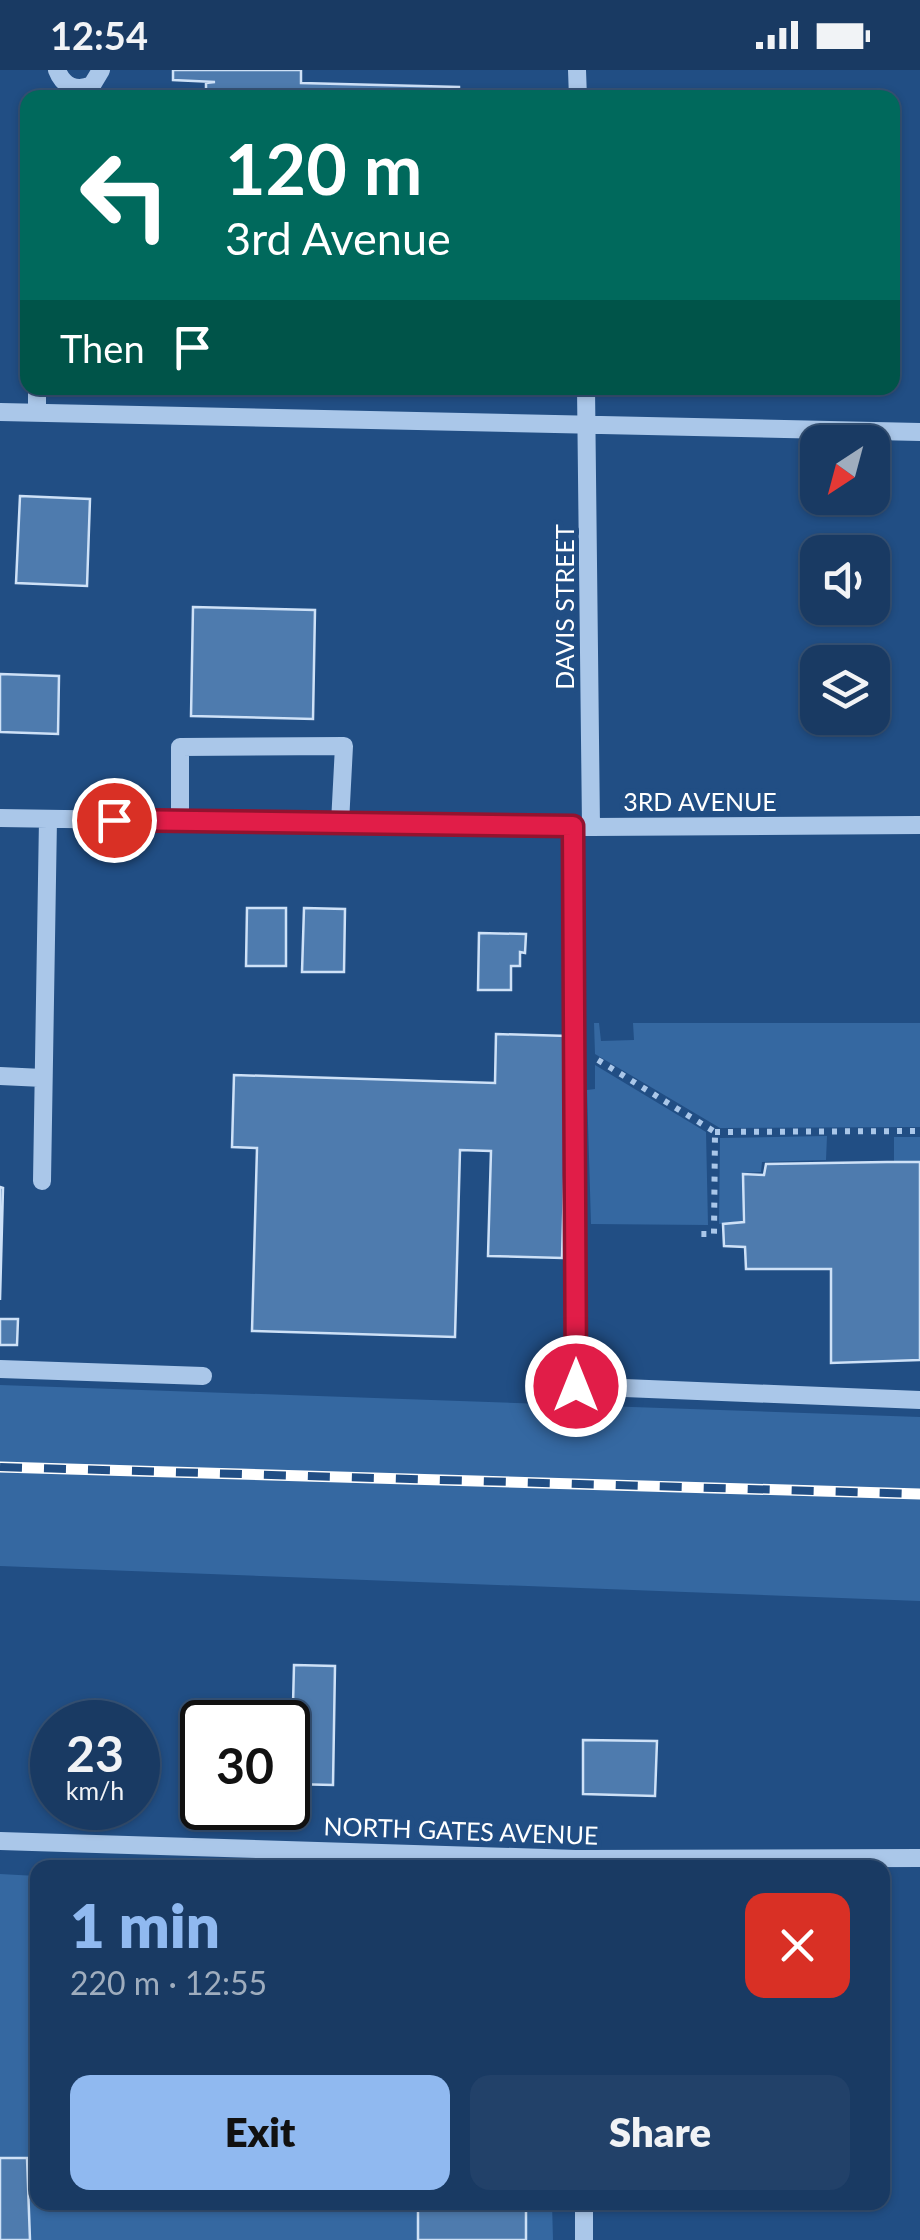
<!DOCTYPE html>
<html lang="en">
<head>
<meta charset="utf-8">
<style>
	:root { --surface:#193a63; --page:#224169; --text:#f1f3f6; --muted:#9fadbe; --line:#375478; --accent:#90b9f0 }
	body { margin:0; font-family:Lato,sans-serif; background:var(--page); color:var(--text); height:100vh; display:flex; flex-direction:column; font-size:38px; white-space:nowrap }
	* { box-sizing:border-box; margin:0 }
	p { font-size:32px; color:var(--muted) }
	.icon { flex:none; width:55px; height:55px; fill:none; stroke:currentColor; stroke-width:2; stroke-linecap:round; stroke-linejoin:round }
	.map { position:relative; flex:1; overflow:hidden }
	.drawer { position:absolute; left:30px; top:1790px; width:860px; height:350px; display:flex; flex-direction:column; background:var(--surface); border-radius:20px; box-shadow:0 2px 8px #0004,0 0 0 2px var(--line) }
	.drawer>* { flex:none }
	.banner { position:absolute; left:20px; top:20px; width:880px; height:305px; border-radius:20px; box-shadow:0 2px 8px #0004,0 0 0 2px var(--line); background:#00695c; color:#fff; overflow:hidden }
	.needle { width:65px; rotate:216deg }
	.fabs { position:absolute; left:800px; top:355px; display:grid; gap:20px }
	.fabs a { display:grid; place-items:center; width:90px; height:90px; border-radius:20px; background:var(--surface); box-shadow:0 2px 8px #0004,0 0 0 2px var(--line); font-size:50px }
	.speed { position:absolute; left:30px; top:1630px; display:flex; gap:20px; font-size:50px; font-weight:700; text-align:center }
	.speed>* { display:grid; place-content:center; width:130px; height:130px; border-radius:50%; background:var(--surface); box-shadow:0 2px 8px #0004,0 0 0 2px var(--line); line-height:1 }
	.speed small { font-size:25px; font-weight:400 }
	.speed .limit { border:5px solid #111; border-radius:15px; background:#fff; color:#111 }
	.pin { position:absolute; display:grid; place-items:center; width:85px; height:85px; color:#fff; margin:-42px; border:5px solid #fff; border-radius:50%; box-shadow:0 2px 10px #0007 }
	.me { position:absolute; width:110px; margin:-55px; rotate:0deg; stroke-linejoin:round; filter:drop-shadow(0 0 8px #0008) }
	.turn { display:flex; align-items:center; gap:35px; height:210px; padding:0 40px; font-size:45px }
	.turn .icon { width:130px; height:130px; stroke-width:2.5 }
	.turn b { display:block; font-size:70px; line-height:85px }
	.then { display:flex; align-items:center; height:95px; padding:0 40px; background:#0003; gap:20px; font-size:38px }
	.round { display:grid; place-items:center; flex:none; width:105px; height:105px; border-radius:20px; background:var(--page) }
	.headline { display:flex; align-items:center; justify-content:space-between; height:170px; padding:0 40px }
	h1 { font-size:60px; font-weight:800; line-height:75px; color:var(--accent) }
	.button { display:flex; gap:20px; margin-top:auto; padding:20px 40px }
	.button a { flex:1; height:115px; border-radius:20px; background:var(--accent); color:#111; font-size:40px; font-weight:800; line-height:115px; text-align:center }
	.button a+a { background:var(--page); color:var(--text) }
	.status { display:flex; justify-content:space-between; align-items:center; height:70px; padding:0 50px; background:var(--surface); direction:ltr }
	.status svg { height:28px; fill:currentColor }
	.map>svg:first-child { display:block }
	.green { fill:#3568a1 }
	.building { fill:#4e7bae; stroke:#cee1f7; stroke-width:2.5 }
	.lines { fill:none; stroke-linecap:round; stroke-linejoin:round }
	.path { stroke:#aac7e9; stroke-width:6; stroke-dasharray:5 8; stroke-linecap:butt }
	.minor { stroke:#aac7e9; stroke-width:18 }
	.rail-casing { stroke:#fff; stroke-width:11 }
	.rail { stroke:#214e84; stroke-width:8; stroke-dasharray:22; stroke-linecap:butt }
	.route-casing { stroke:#92132f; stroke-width:25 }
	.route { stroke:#e11d48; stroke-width:18 }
	.labels { text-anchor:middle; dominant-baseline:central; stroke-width:10; stroke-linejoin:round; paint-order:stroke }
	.street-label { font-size:25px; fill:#fff; stroke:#214e84 }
</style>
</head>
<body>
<div class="status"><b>12:54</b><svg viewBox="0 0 49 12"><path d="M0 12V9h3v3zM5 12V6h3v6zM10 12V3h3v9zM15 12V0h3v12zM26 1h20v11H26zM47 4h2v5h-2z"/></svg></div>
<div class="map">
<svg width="920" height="2170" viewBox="0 0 920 2170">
	<rect width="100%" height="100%" fill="#214e84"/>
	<path class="green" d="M594 953H599L601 971 634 970 633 953H920V1057L720 1058 595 984Z
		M595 995 706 1062 708 1155 591 1154 587 1020 595 1019Z
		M827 1066 826 1090 762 1092 761 1102 743 1103 742 1151 719 1154 720 1068Z
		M894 1067H920V1091H894Z
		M0 1315 920 1347V1531L0 1496Z
		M0 1804 37 1806 38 2132 552 2133 553 2170H0Z"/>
	<path class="building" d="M173 0H301V13L459 17V28H206V13L215 12 173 10Z
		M20 426 90 429 87 516 16 513Z
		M193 537 315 540 313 649 191 646Z
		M0 604 59 606 58 664 0 662Z
		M247 838H286V896H246Z
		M304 838 345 839 344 902H302Z
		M479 863 526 864 525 883 520 882V896H511V920H478Z
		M496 964 568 966 562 1188 488 1186 491 1081 460 1080 455 1267 252 1261 257 1078 232 1077 234 1005 495 1013Z
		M887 1092H920V1290L831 1293V1199H746L745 1177 724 1176 723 1154 744 1152 743 1104 764 1105 766 1094Z
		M0 1117 3 1118 0 1230Z
		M0 1249H18L17 1275H0Z
		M294 1595 335 1596 333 1715 291 1714Z
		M583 1670 657 1671 655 1726 583 1724Z
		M0 2088H27L30 2170H0Z
		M418 2132H526V2170H418Z"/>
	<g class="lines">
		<path class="path" d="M598 990 715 1062 714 1164H694
			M715 1062 920 1061"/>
		<path class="minor" d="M57 0C63 16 76 22 92 15L101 0
			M577 0 578 28
			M586 318 591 757
			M0 342 920 362
			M37 343V318
			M0 748 591 757 920 755
			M180 751V677L344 676 340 753
			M573 757 576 1316 920 1330
			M0 1006 43 1008
			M42 1111 48 749
			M0 1299 203 1306
			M0 1771 576 1789 920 1788
			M584 2132V2170"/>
		<defs>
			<path id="rail" d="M0 1397 920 1424"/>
		</defs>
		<use href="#rail" class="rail-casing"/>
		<use href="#rail" class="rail"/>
	</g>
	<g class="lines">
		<defs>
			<path id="route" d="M114 750 573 756 576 1316"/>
		</defs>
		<use href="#route" class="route-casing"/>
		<use href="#route" class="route"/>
	</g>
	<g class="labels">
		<g class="street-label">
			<text transform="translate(564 537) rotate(-90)">DAVIS STREET</text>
			<text x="700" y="731">3RD AVENUE</text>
			<text transform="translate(461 1760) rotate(2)">NORTH GATES AVENUE</text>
		</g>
	</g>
</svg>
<div class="fabs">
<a><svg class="needle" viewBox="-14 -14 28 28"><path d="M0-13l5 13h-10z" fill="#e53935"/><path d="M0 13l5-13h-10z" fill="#9fadbe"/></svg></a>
<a><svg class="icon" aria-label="sound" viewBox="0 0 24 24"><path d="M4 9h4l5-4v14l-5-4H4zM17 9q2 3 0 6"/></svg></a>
<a><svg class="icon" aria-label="layers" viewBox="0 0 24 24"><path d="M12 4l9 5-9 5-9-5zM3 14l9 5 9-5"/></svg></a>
</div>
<div class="speed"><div>23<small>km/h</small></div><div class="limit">30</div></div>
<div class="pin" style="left:114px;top:750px;background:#d93025"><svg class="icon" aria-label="arrive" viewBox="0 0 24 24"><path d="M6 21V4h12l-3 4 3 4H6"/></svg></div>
<svg class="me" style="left:576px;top:1316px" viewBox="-20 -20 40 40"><circle r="17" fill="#e11d48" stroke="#fff" stroke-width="3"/><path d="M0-11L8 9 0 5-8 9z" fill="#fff"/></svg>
<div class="banner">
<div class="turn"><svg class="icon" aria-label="left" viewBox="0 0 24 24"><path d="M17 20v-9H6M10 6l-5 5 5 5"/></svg><div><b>120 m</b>3rd Avenue</div></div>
<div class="then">Then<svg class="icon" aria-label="arrive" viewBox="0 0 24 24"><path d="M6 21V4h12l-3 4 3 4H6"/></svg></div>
</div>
<section class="drawer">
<div class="headline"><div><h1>1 min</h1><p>220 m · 12:55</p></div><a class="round" style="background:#d93025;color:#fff"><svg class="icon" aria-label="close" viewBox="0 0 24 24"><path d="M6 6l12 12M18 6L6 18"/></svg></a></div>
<div class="button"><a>Exit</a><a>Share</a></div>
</section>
</div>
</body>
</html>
